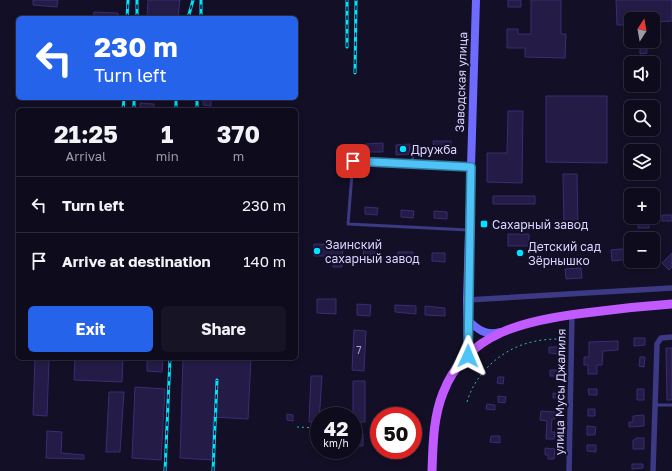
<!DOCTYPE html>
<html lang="en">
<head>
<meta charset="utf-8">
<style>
	:root { --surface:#0e0b1c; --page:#171425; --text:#f1f3f6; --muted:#9b9ba3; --line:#2e2b3b; --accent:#2563eb }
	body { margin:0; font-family:"Golos Text",sans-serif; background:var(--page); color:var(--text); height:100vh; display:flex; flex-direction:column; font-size:15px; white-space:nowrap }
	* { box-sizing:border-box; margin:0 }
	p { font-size:13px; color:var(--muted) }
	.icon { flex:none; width:22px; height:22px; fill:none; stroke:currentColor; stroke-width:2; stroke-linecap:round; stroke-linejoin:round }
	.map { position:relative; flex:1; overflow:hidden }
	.panel { position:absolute; left:16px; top:108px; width:282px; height:252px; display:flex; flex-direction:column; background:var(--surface); border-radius:6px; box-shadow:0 2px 6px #0003,0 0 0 1px var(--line) }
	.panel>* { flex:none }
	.banner { position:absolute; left:16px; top:16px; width:282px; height:84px; border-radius:6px; box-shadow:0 2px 6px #0003,0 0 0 1px var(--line); background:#2563eb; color:#fff; overflow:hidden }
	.needle { width:26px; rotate:11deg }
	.buttons { position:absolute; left:624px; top:12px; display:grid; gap:8px }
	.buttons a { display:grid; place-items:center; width:36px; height:36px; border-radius:6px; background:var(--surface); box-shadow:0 2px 6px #0003,0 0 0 1px var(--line); font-size:20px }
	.speed { position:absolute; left:310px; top:407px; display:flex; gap:8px; font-size:20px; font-weight:700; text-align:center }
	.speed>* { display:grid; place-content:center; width:52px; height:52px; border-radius:50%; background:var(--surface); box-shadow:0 2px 6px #0003,0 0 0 1px var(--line); line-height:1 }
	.speed small { font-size:10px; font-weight:400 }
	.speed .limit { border:6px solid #d22; background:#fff; color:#111 }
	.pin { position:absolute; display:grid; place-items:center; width:34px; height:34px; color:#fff; margin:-17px; border-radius:8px; box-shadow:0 2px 6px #0006 }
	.me { position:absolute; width:44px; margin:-22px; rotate:1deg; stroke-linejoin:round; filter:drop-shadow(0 0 3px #0008) }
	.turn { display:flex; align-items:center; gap:14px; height:84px; padding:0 12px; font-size:18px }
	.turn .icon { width:52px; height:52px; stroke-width:2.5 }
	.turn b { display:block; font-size:28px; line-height:34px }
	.eta { display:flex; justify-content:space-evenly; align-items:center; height:68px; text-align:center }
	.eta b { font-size:24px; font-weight:700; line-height:28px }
	.action { display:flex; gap:8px; margin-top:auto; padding:8px 12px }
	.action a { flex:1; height:46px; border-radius:6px; background:var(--accent); color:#fff; font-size:16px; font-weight:700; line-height:46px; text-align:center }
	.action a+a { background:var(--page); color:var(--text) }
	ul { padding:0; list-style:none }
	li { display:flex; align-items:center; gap:12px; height:56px; padding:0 12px; border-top:1px solid var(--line) }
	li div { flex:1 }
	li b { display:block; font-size:15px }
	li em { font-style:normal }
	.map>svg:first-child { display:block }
	.building { fill:#241b47; stroke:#3b2d73 }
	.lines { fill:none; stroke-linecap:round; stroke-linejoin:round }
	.path { stroke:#2fb8b0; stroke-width:1; stroke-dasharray:2 3; stroke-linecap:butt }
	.service { stroke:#3d3a85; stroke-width:3 }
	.minor { stroke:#3d3a85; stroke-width:5.5 }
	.secondary { stroke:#6f6bff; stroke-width:8 }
	.primary { stroke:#c25bff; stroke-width:9 }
	.rail-casing { stroke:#00e5ff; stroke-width:3 }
	.rail { stroke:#130f26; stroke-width:1.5; stroke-dasharray:4.5; stroke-linecap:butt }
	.route-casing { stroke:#337fa1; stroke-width:10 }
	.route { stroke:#4fc3f7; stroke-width:7 }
	.poi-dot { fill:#00e5ff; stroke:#130f26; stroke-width:1.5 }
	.labels { text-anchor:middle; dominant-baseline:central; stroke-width:4; stroke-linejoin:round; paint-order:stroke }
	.number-label { font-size:10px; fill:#aca6d1 }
	.street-label { font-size:12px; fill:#d9d4ff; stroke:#130f26 }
	.poi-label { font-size:12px; fill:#d9d4ff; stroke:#130f26; text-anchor:start }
</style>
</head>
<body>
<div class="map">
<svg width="672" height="471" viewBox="0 0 672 471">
	<rect width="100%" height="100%" fill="#130f26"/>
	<path class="building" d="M33 0H58L57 7 33 5Z
		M148 0H180L178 18H147Z
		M508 0H521V7H508Z
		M531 0H561V34H566L565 58 525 57V48H507V29H518V34H531Z
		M616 0H672V21L657 22V19H631V25H617Z
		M94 12 118 13V18H93Z
		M653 29H660L661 43H653Z
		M640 47H647V53L640 54Z
		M546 96H607V163L546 162Z
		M203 100H211V106L203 105Z
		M140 103 154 104V110H140Z
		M508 111H523L522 183 487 182V153H507Z
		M433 141H451V148L434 149Z
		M383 143V152H366V144Z
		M410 144 409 154 396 155V145Z
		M563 174H577L578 227H564Z
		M493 196H535V204H493Z
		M365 207 378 208 377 215 365 214Z
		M401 210 414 211 413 218 401 217Z
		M434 211 447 212V219L434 218Z
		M662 215H672V221H662Z
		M638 222H649V228H638Z
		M508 234H529V246H508Z
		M314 244 343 245 342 267H333L334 256H314Z
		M631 248V259L612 261 611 250Z
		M364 250 377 251 376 258 363 257Z
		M398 252H413L412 260H398Z
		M432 253H445V262L432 261Z
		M672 253V267L669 270 662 263Z
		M581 268 582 278 566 279 565 269Z
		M317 299H336V314L317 313Z
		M357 304 371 305 370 316 357 315Z
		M395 305 416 306V314L395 312Z
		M425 306 445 308V316L425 315Z
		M354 330 366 331 364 371 352 370Z
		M634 338H645V345L634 346Z
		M618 341V350L603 351 602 365H597V374H588V365H584V357H589V342Z
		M549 347H558V354L549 353Z
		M666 348H672V400H667Z
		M640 357H645L644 367 639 366Z
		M35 358H47V360H49L47 416 33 415Z
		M75 358H123L122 382 74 380Z
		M147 358H163L162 372 147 371Z
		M183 358H251L248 419 213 417 212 460 180 458Z
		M550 370H557L556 376H550Z
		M311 376H322L319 422H309Z
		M498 377H504L503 384 497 383Z
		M353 381H365V422H353Z
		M135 387 165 389 161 460 132 458Z
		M588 389H597V395H589Z
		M637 389H644V400H637Z
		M109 392H124L120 452H106Z
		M553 393 560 394V398H553Z
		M498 396 506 397 505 403 498 402Z
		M487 404 495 405V410L486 409Z
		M588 409H595V416H588Z
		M541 411 555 412V419H552L551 432H555L554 439H546L547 421 540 420Z
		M287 414 293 415V421L287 420Z
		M644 415V426L629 427V422H633V416Z
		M587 426 596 427 595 435H587Z
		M47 431 62 432 61 453 84 455V459L46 458Z
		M353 434H363V446H353Z
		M491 436H500V443L490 442Z
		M636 438H644V449H633V440H635Z
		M587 445H596V452L587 451Z
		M545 448 555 449 554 459H548V455H545Z
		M632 464H643V468L632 469Z"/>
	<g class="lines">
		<path class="path" d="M467 402C475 373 503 348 532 342 543 339 555 339 566 339
			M297 427 319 428"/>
		<path class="service" d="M412 147 413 165
			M468 230 348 224 353 161 469 167
			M655 405H672"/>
		<path class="minor" d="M467 300 672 288
			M569 471 572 314
			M653 471 657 344 661 338 672 337"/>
		<path class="secondary" d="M468 320C478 330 486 336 500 332
			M468 356 467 300 476 0"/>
		<path class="primary" d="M432 471C433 445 433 418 443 393 466 332 527 320 585 313 614 309 643 306 672 304"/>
		<defs>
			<path id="rail" d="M127 18 128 0
				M137 18V0
				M188 18 193 0
				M201 18V0
				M347 47V0
				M355 73 356 0
				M123 110 124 98
				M134 110V98
				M176 110V98
				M197 110V98
				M165 471 170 358
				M213 471 217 380"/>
		</defs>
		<use href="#rail" class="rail-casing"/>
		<use href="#rail" class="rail"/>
	</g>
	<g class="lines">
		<defs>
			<path id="route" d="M353 161 471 167 468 356"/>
		</defs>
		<use href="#route" class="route-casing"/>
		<use href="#route" class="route"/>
	</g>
	<g class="poi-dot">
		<circle cx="403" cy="149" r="4"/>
		<rect x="480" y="220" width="8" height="8" rx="2"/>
		<circle cx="317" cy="251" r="4"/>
		<circle cx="520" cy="253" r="4"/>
	</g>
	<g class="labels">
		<g class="number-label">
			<text x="359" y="350">7</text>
		</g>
		<g class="street-label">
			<text transform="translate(461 82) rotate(-88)">Заводская улица</text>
			<text transform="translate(560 392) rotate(-89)">улица Мусы Джалиля</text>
		</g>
		<g class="poi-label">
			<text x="411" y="149">Дружба</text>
			<text x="492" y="224">Сахарный завод</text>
			<text x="325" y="244">Заинский<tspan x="325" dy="14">сахарный завод</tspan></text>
			<text x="528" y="246">Детский сад<tspan x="528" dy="14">Зёрнышко</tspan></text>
		</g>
	</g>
</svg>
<div class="buttons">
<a><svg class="needle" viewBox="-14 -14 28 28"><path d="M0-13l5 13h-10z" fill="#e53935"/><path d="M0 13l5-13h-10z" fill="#9b9ba3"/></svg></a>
<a><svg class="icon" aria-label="sound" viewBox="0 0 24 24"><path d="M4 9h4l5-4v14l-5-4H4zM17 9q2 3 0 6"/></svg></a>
<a><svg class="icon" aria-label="search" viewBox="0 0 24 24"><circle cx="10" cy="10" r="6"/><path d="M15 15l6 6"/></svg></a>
<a><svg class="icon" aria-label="layers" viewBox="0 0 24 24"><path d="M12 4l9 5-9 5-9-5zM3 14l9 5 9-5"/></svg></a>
<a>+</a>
<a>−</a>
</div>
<div class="speed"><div>42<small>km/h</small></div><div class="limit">50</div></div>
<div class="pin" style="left:353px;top:161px;background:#d93025"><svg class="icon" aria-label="arrive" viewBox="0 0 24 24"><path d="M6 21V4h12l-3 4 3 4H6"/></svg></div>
<svg class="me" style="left:468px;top:356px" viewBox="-20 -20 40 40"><path d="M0-17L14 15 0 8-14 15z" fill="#4fc3f7" stroke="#fff" stroke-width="4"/></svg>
<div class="banner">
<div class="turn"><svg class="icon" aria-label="left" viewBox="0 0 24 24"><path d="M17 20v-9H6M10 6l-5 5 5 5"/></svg><div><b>230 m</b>Turn left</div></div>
</div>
<section class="panel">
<div class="eta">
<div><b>21:25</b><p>Arrival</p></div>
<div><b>1</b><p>min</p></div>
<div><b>370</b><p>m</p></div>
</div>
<ul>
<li><svg class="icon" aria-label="left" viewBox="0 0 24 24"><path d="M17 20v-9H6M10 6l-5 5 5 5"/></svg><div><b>Turn left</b></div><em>230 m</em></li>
<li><svg class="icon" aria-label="arrive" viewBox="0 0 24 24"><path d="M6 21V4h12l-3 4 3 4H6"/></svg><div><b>Arrive at destination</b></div><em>140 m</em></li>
</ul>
<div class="action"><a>Exit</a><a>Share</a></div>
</section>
</div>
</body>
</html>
